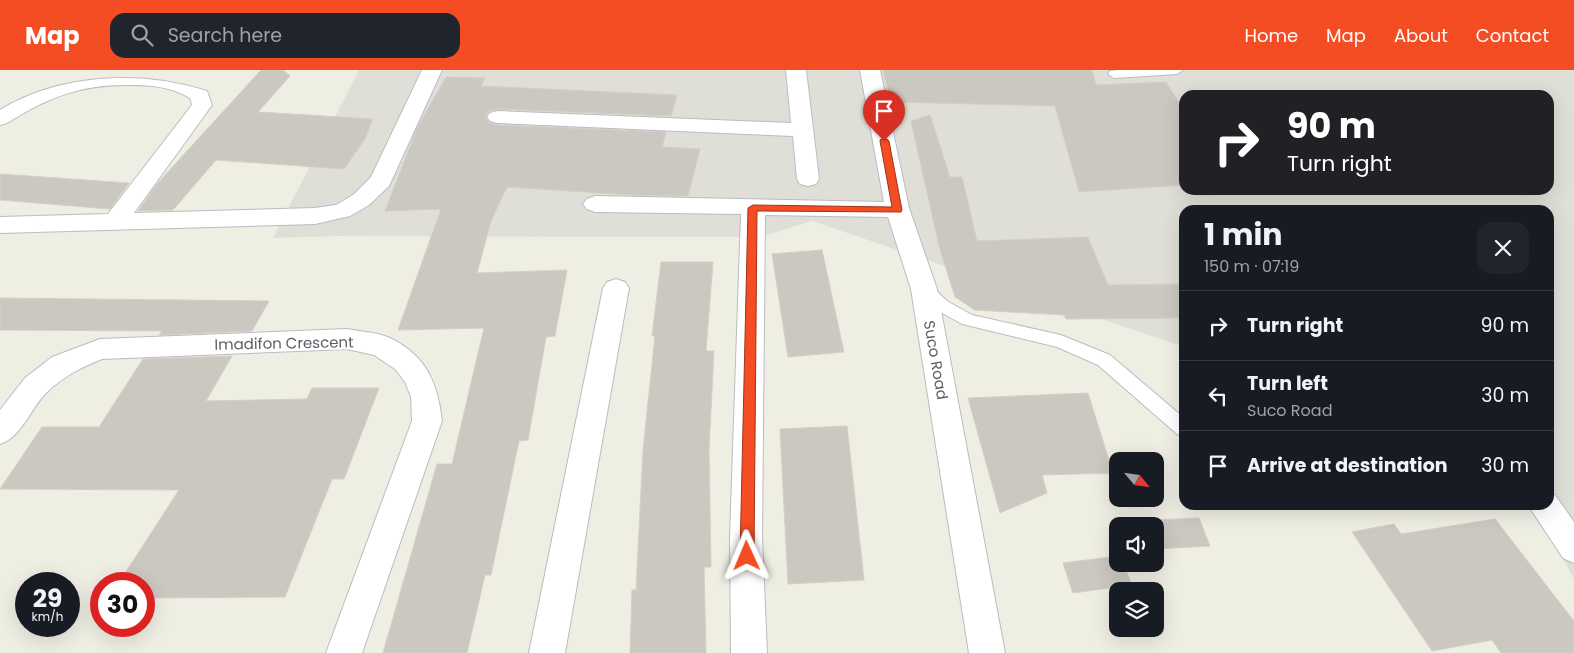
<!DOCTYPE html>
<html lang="en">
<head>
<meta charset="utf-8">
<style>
	:root { --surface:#171b24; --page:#20242c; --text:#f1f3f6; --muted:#9ea1a6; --line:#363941; --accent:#f44d24 }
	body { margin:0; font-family:Poppins,sans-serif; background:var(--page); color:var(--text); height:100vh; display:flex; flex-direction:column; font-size:19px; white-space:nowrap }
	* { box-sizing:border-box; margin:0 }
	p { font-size:16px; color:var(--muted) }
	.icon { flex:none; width:28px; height:28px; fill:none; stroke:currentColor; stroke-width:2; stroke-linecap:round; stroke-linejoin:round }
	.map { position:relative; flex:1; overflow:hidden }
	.drawer { position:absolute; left:1179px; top:135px; width:375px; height:305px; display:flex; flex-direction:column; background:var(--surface); border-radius:15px; box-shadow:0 5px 20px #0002 }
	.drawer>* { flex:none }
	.hud { position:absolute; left:1179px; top:20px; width:375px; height:105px; border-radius:15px; box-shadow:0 5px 20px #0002; background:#202124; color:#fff; overflow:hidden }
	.needle { width:32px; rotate:119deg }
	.controls { position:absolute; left:1109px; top:382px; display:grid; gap:10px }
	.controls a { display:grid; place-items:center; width:55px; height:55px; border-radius:10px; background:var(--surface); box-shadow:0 5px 20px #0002; font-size:25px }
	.speed { position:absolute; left:15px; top:502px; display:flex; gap:10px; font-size:25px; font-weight:700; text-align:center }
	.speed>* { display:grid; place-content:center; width:65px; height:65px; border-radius:50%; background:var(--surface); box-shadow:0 5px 20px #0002; line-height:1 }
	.speed small { font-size:12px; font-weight:400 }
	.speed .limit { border:8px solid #d22; background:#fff; color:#111 }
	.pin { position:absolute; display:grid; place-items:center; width:42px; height:42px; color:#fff; margin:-51px -21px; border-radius:50% 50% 50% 0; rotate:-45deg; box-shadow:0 0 5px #0007 }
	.pin .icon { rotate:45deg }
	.me { position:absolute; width:55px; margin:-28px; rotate:359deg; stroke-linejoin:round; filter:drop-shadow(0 0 4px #0008) }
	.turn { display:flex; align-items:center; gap:18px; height:105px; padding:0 25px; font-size:22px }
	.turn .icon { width:65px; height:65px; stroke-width:2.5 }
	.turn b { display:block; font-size:35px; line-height:42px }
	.round { display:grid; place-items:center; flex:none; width:52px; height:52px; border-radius:15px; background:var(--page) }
	.headline { display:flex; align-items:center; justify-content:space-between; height:85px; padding:0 25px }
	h1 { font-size:30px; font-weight:700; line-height:38px }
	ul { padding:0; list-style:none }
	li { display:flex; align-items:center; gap:15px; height:70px; padding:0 25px; border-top:1px solid var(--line) }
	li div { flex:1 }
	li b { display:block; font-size:19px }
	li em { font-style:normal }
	header { display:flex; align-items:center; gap:30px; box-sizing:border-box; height:70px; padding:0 25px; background:var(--accent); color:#fff }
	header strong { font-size:24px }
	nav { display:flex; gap:28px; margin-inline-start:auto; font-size:18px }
	.search { width:350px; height:45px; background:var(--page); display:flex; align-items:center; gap:12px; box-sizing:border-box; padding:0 18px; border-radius:15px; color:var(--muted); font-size:19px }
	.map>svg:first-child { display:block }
	.industrial { fill:#dfdfd7; fill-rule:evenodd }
	.building { fill:#cac8c0; stroke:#d4d0c1 }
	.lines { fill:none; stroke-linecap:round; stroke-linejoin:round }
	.service-casing { stroke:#babcc3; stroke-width:2 }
	.minor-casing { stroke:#babcc3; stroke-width:2 }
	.service { fill:#fff; fill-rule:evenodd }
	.minor { fill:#fff; fill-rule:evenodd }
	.route { fill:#f44d24; stroke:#9f3217 }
	.labels { text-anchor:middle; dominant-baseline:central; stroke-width:4.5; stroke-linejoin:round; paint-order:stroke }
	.street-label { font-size:15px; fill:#5b5e65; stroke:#fff }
</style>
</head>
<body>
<header>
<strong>Map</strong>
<div class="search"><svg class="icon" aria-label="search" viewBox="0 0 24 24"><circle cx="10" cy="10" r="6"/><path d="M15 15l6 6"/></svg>Search here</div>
<nav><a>Home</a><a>Map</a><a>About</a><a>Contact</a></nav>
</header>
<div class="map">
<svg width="1574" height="583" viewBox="0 0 1574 583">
	<rect width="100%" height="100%" fill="#efeee3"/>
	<path class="industrial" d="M359 0H1574V509L1533 435H1549V140H1184V277L812 151 760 167 336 166 273 168ZM1184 25H1549V120H1184Z"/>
	<path class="building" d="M261 0H283L290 6 258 42 373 49 365 69 344 99 216 90 173 140 138 141 156 115Z
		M883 0H1092L1096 15 1166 12 1184 41V115L1079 122 1055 36 891 32Z
		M446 7 485 8 481 16 677 25 671 46 497 39 489 41 485 47 489 53 497 55 666 62 662 77 700 79 688 126 630 125 507 117 491 151 477 203 567 200 555 266 546 267 528 370 519 371 491 505H485L467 583H383L437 394H452L484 258 398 260 441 139 385 141 418 56Z
		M930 45 950 107H962L977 171 1088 167 1108 215 1184 214V248L1066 249 1064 245 975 240 955 227 939 176 911 51Z
		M0 104 129 113 110 139 0 130Z
		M822 180 844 282 788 287 772 184Z
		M661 192H713L706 281H714L709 379 711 497H704L706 583H630L632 520H636L643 380 655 266H652Z
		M0 228 269 231 252 261 159 265 162 261 0 260Z
		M232 286 206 331 307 329 312 318H379L344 409H332L285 527 144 528V514H118L179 420 0 419 42 357H99L143 289Z
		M1088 323 1113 403 1042 405 1047 423 1000 443 968 328Z
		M847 356 864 510 788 514 780 359Z
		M1199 448 1210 476 1155 479V456H1130L1129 451Z
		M1495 449 1574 551V583H1501L1492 570 1432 581 1352 462 1394 454 1401 464Z
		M1118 486V494H1123L1132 515 1073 523 1063 493Z"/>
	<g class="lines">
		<defs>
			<path id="service" d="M1118 0H1183L1177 4 1114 8 1108 4 1110 1Z
				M924 213 930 215 947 231 972 245 1061 265 1110 285 1184 348V367L1177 364 1098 295 1057 277 962 254 935 239 916 219 918 215Z"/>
			<path id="minor" d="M422 0H442L389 116 369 135 350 146 315 154 0 163V147L108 144 192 35 190 28C171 17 152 15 131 15 81 14 49 27 7 53L0 55V40C60 3 143 0 207 21L212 35 134 143 315 138 336 135 353 125 371 107Z
				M786 0H806L819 109 816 114 808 116 800 114 797 109 793 66 497 53 490 51 487 47 490 43 497 41 791 53Z
				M860 0H880L909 138 937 219 1005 583H969L911 219 888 147 765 145 762 467 767 583H731L730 467 741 144 595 142 587 139 583 134 587 129 595 126 884 132Z
				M616 209 625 212 629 218 565 583H529L603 218 607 212Z
				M347 259C361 262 379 262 392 269 427 287 438 314 442 351L362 583H326L412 351 411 327 405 312 395 299 374 285 347 279 102 289C80 298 64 306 46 323 30 339 22 367 0 374V340L25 308 52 287 100 269Z
				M1549 423 1555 425 1574 452V493L1563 488 1528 435H1549Z"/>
		</defs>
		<use href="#service" class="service-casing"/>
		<use href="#minor" class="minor-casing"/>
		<use href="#service" class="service"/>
		<use href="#minor" class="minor"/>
	</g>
	<path class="route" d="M881 69H887L889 71 902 140 901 142 757 141 754 486 752 491 747 493 742 491 740 486 748 138 753 135 892 137 880 71Z"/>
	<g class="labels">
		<g class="street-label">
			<text transform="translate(284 273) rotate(-1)">Imadifon Crescent</text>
			<text transform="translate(936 290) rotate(80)">Suco Road</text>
		</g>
	</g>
</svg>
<div class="controls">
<a><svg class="needle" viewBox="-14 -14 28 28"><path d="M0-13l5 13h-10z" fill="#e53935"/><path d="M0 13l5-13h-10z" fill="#9ea1a6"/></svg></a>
<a><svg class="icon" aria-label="sound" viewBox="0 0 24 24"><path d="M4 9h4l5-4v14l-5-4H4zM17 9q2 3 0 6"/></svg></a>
<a><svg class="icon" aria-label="layers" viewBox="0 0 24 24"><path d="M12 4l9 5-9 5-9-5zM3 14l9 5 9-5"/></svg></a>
</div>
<div class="speed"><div>29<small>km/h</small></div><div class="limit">30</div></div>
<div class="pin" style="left:884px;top:71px;background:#d93025"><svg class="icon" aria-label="arrive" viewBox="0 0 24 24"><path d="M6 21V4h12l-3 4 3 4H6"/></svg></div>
<svg class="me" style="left:747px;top:486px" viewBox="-20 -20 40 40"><path d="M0-17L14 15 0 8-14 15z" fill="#f44d24" stroke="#fff" stroke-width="4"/></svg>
<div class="hud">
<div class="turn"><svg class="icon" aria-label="right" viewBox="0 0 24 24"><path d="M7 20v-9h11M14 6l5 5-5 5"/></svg><div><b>90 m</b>Turn right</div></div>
</div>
<section class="drawer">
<div class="headline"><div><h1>1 min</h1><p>150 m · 07:19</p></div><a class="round"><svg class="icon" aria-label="close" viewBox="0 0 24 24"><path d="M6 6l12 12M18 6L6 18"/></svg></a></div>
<ul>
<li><svg class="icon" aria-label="right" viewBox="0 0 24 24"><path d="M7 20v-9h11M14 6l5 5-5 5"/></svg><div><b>Turn right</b></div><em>90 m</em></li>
<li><svg class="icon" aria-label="left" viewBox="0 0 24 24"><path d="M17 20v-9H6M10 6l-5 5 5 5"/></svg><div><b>Turn left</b><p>Suco Road</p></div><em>30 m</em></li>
<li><svg class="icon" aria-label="arrive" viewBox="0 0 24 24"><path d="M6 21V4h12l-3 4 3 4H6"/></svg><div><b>Arrive at destination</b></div><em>30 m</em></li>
</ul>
</section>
</div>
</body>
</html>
